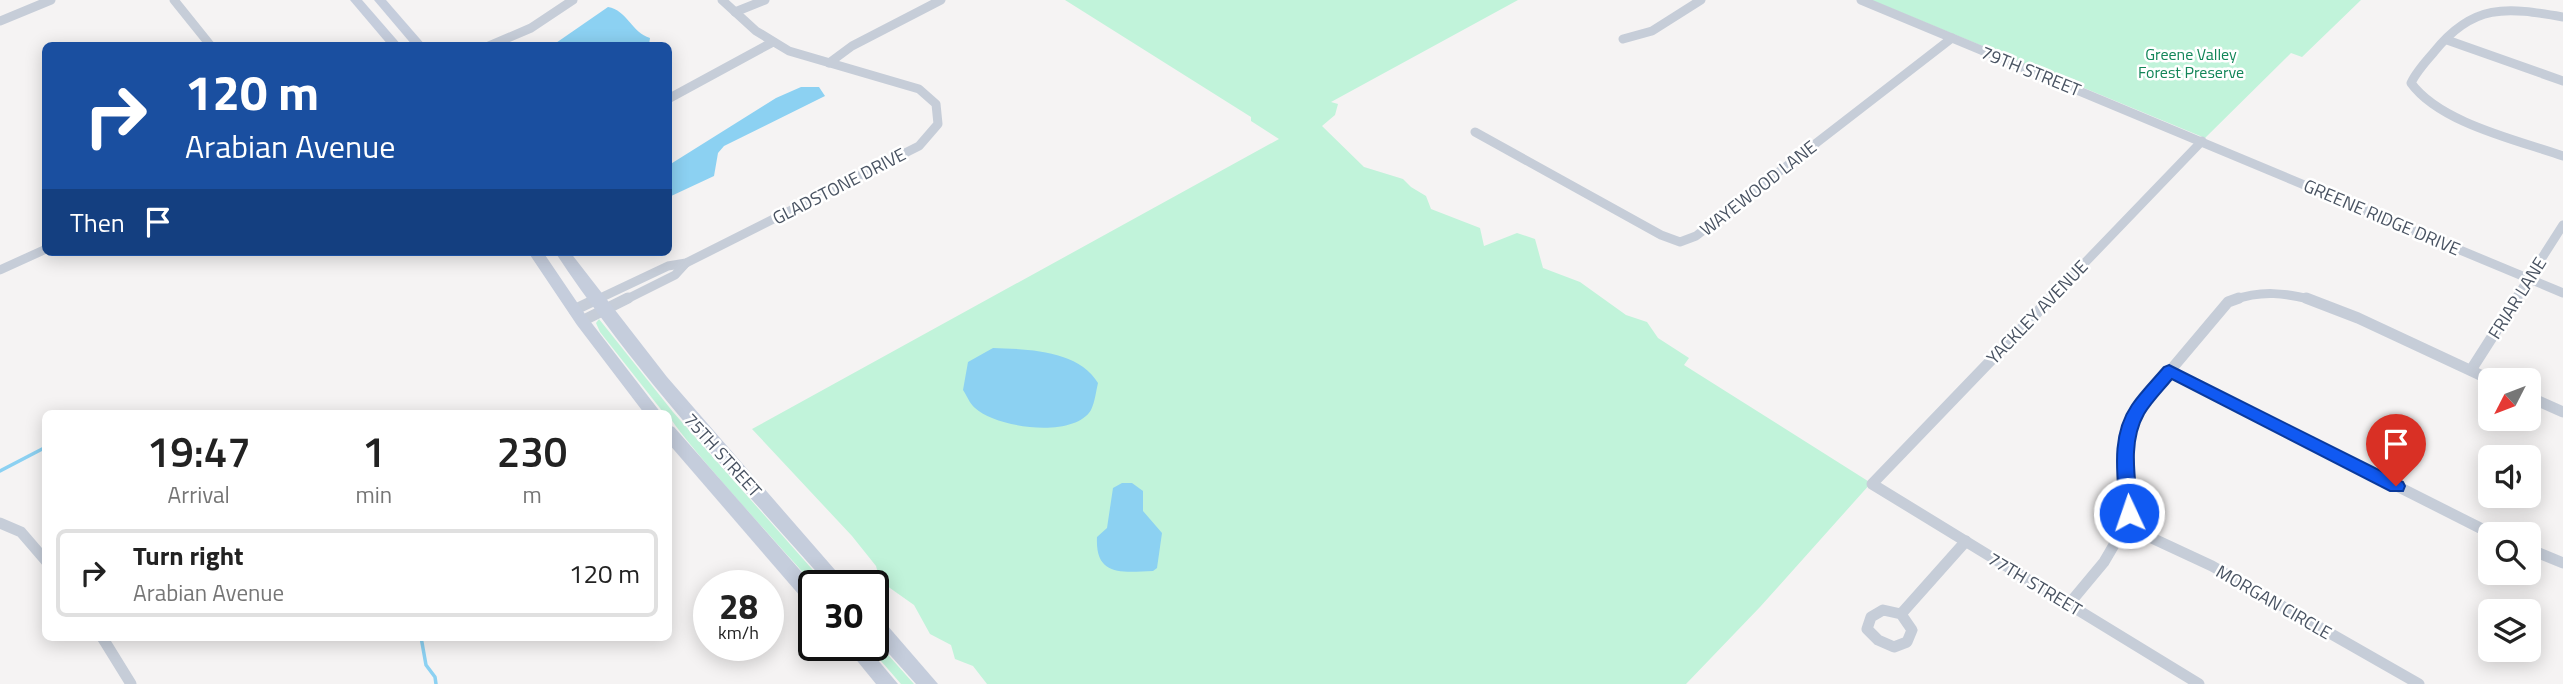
<!DOCTYPE html>
<style>
body{margin:0;font-family:"Titillium Web",sans-serif;background:#f6f6f6;color:#222;height:100vh;display:flex;flex-direction:column;font-size:26px;white-space:nowrap}
*{box-sizing:border-box;margin:0}
p{font-size:23px;color:#767676}
.icon{flex:none;width:38px;height:38px;fill:none;stroke:currentColor;stroke-width:2;stroke-linecap:round;stroke-linejoin:round}
.map{position:relative;flex:1;overflow:hidden}
.details{position:absolute;left:42px;top:410px;width:630px;height:231px;display:flex;flex-direction:column;background:#fff;border-radius:10px;box-shadow:0 4px 18px #0003}
.details>*{flex:none}
.guide{position:absolute;left:42px;top:42px;width:630px;height:214px;border-radius:10px;box-shadow:0 4px 18px #0003;background:#1a4fa0;color:#fff;overflow:hidden}
.needle{width:46px;rotate:228deg}
.controls{position:absolute;left:2478px;top:368px;display:grid;gap:14px}
.controls a{display:grid;place-items:center;width:63px;height:63px;border-radius:10px;background:#fff;box-shadow:0 4px 18px #0003;font-size:35px}
.speed{position:absolute;left:693px;top:570px;display:flex;gap:14px;font-size:35px;font-weight:700;text-align:center}
.speed>*{display:grid;place-content:center;width:91px;height:91px;border-radius:50%;background:#fff;box-shadow:0 4px 18px #0003;line-height:1}
.speed small{font-size:18px;font-weight:400}
.speed .limit{border:4px solid #111;border-radius:10px;background:#fff;color:#111}
.pin{position:absolute;display:grid;place-items:center;width:60px;height:60px;color:#fff;margin:-72px -30px;border-radius:50% 50% 50% 0;rotate:-45deg;box-shadow:0 0 7px #0007}
.pin .icon{rotate:45deg}
.me{position:absolute;width:77px;margin:-38px;rotate:357deg;stroke-linejoin:round;filter:drop-shadow(0 0 5px #0008)}
.turn{display:flex;align-items:center;gap:24px;height:147px;padding:0 28px;font-size:32px}
.turn .icon{width:91px;height:91px;stroke-width:2.5}
.turn b{display:block;font-size:49px;line-height:60px}
.then{display:flex;align-items:center;height:66px;padding:0 28px;background:#0003;gap:14px;font-size:26px}
.eta{display:flex;justify-content:space-evenly;align-items:center;height:119px;text-align:center}
.eta b{font-size:42px;font-weight:600;line-height:49px}
ul{padding:0;list-style:none}
li{display:flex;align-items:center;gap:21px;height:88px;margin:0 14px 10px;padding:0 14px;border:4px solid #e0e0e0;border-radius:10px}
li div{flex:1}
li b{display:block;font-size:26px}
li em{font-style:normal}
.map>svg:first-child{display:block}
</style>
<div class="map">
<svg width="2563" height="684" viewBox="0 0 2563 684">
<rect width="100%" height="100%" fill="#f5f3f3"/>
<g fill="#c1f3da">
<path d="M1065 0H1518L1331 102 1338 104 1335 115 1322 126 1364 167 1403 179 1411 187 1426 196 1431 209 1480 228 1484 246 1517 233 1535 239 1543 268 1580 282 1626 315 1647 322 1658 338 1689 358 1684 365 1871 483 1760 607 1686 684H987L973 666 955 659 951 645 930 634 914 605 880 581 876 566 852 536 752 429 1279 139 1251 121V117Z"/>
<path d="M1871 0H2361L2302 57 2291 53 2205 138Z"/>
<path d="M599 319 673 412 827 586H815C796 564 670 427 668 413L663 412 600 332 596 323Z"/>
<path d="M873 638 914 684H901L868 646H873Z"/>
</g>
<g fill="#8cd1f2">
<path d="M608 7C627 10 632 33 650 38L649 45H553Z"/>
<path d="M801 87H819L825 96 724 146 718 153 714 176 669 197V165L776 98Z"/>
<path d="M993 348C1026 349 1079 350 1098 383 1096 391 1095 402 1091 410 1074 439 996 428 975 408 970 404 967 396 963 390L968 362Z"/>
<path d="M1122 483H1132L1143 491V511L1162 533 1157 568 1153 571C1122 572 1095 577 1097 537L1107 528 1113 488Z"/>
</g>
<g fill="none" stroke-linecap="round" stroke-linejoin="round">
<g stroke="#8cd1f2" stroke-width="3.5">
<path d="M0 471 46 447"/>
<path d="M421 637 426 665 435 677 436 684"/>
</g>
<g stroke="#c6cdd8" stroke-width="9">
<path d="M174 0 211 46"/>
<path d="M1861 0 2563 293"/>
<path d="M735 12 765 0"/>
<path d="M2563 17C2506 7 2473 3 2434 52 2426 61 2416 72 2411 83 2440 123 2517 140 2563 156"/>
<path d="M0 21 51 0"/>
<path d="M1623 39 1652 31 1701 0"/>
<path d="M2447 40 2563 81"/>
<path d="M489 46 531 28 573 0"/>
<path d="M829 63 852 46 941 0"/>
<path d="M668 99 773 42"/>
<path d="M1475 132 1661 235 1680 242 1696 236 1952 38"/>
<path d="M0 270 46 249"/>
<path d="M596 300 668 266 686 263 919 146 938 124 936 104 919 89 789 51 756 31 722 0"/>
<path d="M625 300 675 275 686 263"/>
<path d="M2049 300 2202 141"/>
<path d="M2234 300C2261 290 2286 293 2313 300"/>
<path d="M2515 300 2563 225"/>
</g>
<g stroke="#c6cdd8" stroke-width="11">
<path d="M2051 298 1872 484 2199 684"/>
<path d="M2306 298 2358 318 2491 380"/>
<path d="M574 310 599 298"/>
<path d="M582 321 628 298"/>
<path d="M2471 370 2517 298"/>
<path d="M2169 371 2492 534"/>
<path d="M2529 397 2563 412"/>
<path d="M0 523 21 532 46 561"/>
<path d="M2126 526 2212 566 2419 684"/>
<path d="M2529 549 2563 563"/>
<path d="M2069 604 2104 562 2125 526 2130 501 2127 437 2137 410 2228 302 2239 298"/>
<path d="M1883 610 1901 614 1912 630 1907 642 1894 647 1878 640 1867 629 1871 617Z"/>
<path d="M1901 614 1966 541"/>
<path d="M102 637 131 684"/>
</g>
<g fill="#c5cddc" fill-rule="evenodd">
<path d="M350 0H362L402 46H389Z"/>
<path d="M374 0H386L426 46H413Z"/>
<path d="M528 252H543L587 317 661 413H644L577 325Z"/>
<path d="M555 252H570L667 377 849 586H829C734 479 634 372 555 252Z"/>
<path d="M668 425 674 427 814 586V607L807 604 668 443Z"/>
<path d="M873 615 880 617 938 684H916L873 636Z"/>
<path d="M845 646H866L898 684H876Z"/>
</g>
</g>
<path fill="#1059f2" stroke="#0a3a9d" stroke-width="2" d="M2169 365 2403 482 2405 486 2403 491H2390L2172 379C2163 390 2151 402 2144 414 2127 444 2136 481 2138 513L2136 518H2123L2120 513C2118 477 2110 437 2132 405 2141 392 2153 380 2164 367Z"/>
<g text-anchor="middle" dominant-baseline="central" stroke-width="5" stroke-linejoin="round" paint-order="stroke">
<g font-size="16" fill="#128558" stroke="#fff">
<text x="2191" y="54">Greene Valley<tspan x="2191" dy="18">Forest Preserve</tspan></text>
</g>
<g font-size="18" fill="#495362" stroke="#fff">
<text transform="translate(2031 71) rotate(22)">79TH STREET</text>
<text transform="translate(839 186) rotate(-27)">GLADSTONE DRIVE</text>
<text transform="translate(1758 188) rotate(-38)">WAYEWOOD LANE</text>
<text transform="translate(2382 217) rotate(23)">GREENE RIDGE DRIVE</text>
<text transform="translate(2517 298) rotate(-58)">FRIAR LANE</text>
<text transform="translate(2037 312) rotate(-46)">YACKLEY AVENUE</text>
<text transform="translate(723 455) rotate(48)">75TH STREET</text>
<text transform="translate(2035 584) rotate(31)">77TH STREET</text>
<text transform="translate(2274 602) rotate(30)">MORGAN CIRCLE</text>
</g>
</g>
</svg>
<div class="controls">
<a><svg class="needle" viewBox="-14 -14 28 28"><path d="M0-13l5 13h-10z" fill="#e53935"/><path d="M0 13l5-13h-10z" fill="#767676"/></svg></a>
<a><svg class="icon" aria-label="sound" viewBox="0 0 24 24"><path d="M4 9h4l5-4v14l-5-4H4zM17 9q2 3 0 6"/></svg></a>
<a><svg class="icon" aria-label="search" viewBox="0 0 24 24"><circle cx="10" cy="10" r="6"/><path d="M15 15l6 6"/></svg></a>
<a><svg class="icon" aria-label="layers" viewBox="0 0 24 24"><path d="M12 4l9 5-9 5-9-5zM3 14l9 5 9-5"/></svg></a>
</div>
<div class="speed"><div>28<small>km/h</small></div><div class="limit">30</div></div>
<div class="pin" style="left:2396px;top:486px;background:#d93025"><svg class="icon" aria-label="arrive" viewBox="0 0 24 24"><path d="M6 21V4h12l-3 4 3 4H6"/></svg></div>
<svg class="me" style="left:2129px;top:513px" viewBox="-20 -20 40 40"><circle r="17" fill="#1059f2" stroke="#fff" stroke-width="3"/><path d="M0-11L8 9 0 5-8 9z" fill="#fff"/></svg>
<div class="guide">
<div class="turn"><svg class="icon" aria-label="right" viewBox="0 0 24 24"><path d="M7 20v-9h11M14 6l5 5-5 5"/></svg><div><b>120 m</b>Arabian Avenue</div></div>
<div class="then">Then<svg class="icon" aria-label="arrive" viewBox="0 0 24 24"><path d="M6 21V4h12l-3 4 3 4H6"/></svg></div>
</div>
<section class="details">
<div class="eta">
<div><b>19:47</b><p>Arrival</p></div>
<div><b>1</b><p>min</p></div>
<div><b>230</b><p>m</p></div>
</div>
<ul>
<li><svg class="icon" aria-label="right" viewBox="0 0 24 24"><path d="M7 20v-9h11M14 6l5 5-5 5"/></svg><div><b>Turn right</b><p>Arabian Avenue</p></div><em>120 m</em></li>
</ul>
</section>
</div>
